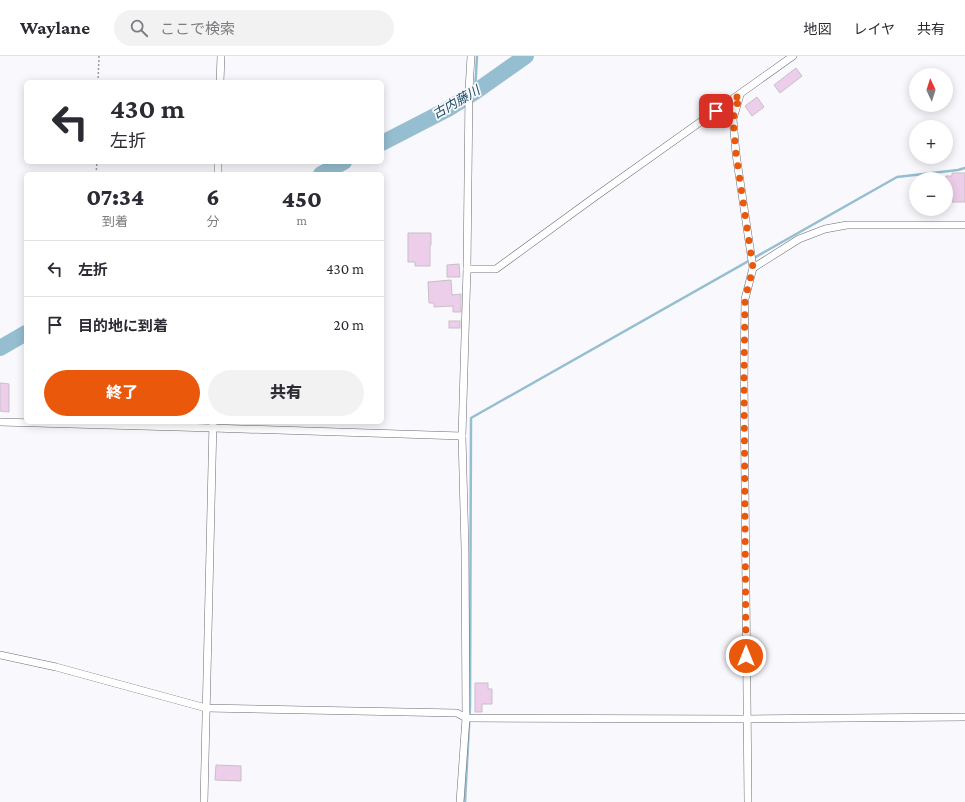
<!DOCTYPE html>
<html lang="ja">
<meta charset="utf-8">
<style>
body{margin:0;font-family:"Crimson Pro","Noto Sans JP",serif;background:#f2f2f3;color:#2b2b33;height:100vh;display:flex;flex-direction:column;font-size:15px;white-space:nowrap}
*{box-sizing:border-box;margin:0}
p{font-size:13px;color:#7c7c81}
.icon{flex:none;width:22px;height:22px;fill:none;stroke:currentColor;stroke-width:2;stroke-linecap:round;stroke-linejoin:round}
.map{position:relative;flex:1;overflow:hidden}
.details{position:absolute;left:24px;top:116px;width:360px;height:252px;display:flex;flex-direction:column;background:#fff;border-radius:6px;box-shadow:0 2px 10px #0003}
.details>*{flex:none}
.banner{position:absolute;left:24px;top:24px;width:360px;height:84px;border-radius:6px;box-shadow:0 2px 10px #0003;background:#fff;color:#2b2b33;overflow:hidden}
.needle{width:26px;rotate:356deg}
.tools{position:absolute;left:909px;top:12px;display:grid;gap:8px}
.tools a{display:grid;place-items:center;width:44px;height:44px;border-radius:50%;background:#fff;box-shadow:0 2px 10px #0003;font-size:20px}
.pin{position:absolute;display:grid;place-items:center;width:34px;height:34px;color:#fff;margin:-17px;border-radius:8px;box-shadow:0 2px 6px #0006}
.me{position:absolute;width:44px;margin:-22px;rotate:0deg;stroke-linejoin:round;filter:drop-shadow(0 0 3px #0008)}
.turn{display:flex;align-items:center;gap:14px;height:84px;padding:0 20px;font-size:18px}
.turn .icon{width:52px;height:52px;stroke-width:2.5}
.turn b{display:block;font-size:28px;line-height:34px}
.eta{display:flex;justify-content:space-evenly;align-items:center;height:68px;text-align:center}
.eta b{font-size:24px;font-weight:800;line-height:28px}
.cta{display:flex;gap:8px;margin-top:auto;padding:8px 20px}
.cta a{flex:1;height:46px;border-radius:24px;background:#ea580c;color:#fff;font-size:16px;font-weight:800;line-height:46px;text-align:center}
.cta a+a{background:#f2f2f3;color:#2b2b33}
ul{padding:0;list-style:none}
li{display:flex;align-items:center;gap:12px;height:56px;padding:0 20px;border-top:1px solid #e1e1e2}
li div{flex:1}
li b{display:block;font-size:15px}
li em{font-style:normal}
header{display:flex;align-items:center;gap:24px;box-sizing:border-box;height:56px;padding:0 20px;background:#fff;border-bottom:1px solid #e1e1e2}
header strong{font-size:19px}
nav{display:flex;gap:22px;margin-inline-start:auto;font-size:14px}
.search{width:280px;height:36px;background:#f2f2f3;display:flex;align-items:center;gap:10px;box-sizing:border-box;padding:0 14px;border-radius:22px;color:#7c7c81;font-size:15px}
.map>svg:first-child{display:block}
</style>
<header>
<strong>Waylane</strong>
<div class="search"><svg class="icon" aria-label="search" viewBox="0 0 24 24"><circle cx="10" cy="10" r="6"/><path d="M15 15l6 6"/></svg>ここで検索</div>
<nav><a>地図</a><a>レイヤ</a><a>共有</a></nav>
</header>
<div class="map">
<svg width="965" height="746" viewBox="0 0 965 746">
<rect width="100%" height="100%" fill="#f8f8fd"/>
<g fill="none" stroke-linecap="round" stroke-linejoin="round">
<g stroke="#96bed1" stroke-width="2.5">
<path d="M475 36 477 0"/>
<path d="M465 746 470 651 471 362 897 121 958 114 965 112"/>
</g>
<g stroke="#96bed1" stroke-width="16">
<path d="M382 87 448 53 475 36 526 0"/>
<path d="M321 118 344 106"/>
<path d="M0 292 26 277"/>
</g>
</g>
<g fill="#edceea" stroke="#c8bfc7">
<path d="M796 12 802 20 780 37 774 29Z"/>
<path d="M757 41 764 51 752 60 745 50Z"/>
<path d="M952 117H965V146H952V141L946 140V120H952Z"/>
<path d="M408 177H431V189H430V210H415V206H408Z"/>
<path d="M459 208 460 221H447V209Z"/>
<path d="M451 224 452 239 461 238V256H453V250L434 251V247H429L428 226Z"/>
<rect x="449" y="265" width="11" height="7"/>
<path d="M0 327 9 328V356L0 355Z"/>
<path d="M475 627H488V633H492V648H482V656H475Z"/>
<path d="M216 709 241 710V725L215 724Z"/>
</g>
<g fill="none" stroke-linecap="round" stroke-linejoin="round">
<defs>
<g id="minor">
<path d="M220 26 221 0"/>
<path d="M740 39 733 63 736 98 753 212 745 243 744 323 748 746"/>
<path d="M218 118V106"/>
<path d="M753 212 799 183 825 173 847 169H965"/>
<path d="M467 213H496L592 143 793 0"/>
<path d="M0 366 213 372 462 380"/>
<path d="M0 599 56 611 206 652 457 657 466 662 746 663 965 661"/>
<path d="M204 746 213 366"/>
<path d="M460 746 466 662 465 493 462 380 467 213 469 34 471 0"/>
</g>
</defs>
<use href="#minor" stroke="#6b6b76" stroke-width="8"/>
<g stroke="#9b9ba0" stroke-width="1.5" stroke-dasharray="2 2" stroke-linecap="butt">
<path d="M98 26 99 0"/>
<path d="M96 118 97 106"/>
</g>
<use href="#minor" stroke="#fff" stroke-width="7"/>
</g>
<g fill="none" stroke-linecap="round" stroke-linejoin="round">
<path stroke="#ea580c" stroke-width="7" stroke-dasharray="0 12.6" d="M716 55 740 39 733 63 736 98 753 212 745 243 744 323 746 600"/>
</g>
<g text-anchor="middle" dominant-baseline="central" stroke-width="3.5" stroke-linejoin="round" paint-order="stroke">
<g font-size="13" font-style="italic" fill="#154a5f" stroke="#f8f8fd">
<text transform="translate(456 46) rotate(-30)">古内藤川</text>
</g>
</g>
</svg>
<div class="tools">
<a><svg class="needle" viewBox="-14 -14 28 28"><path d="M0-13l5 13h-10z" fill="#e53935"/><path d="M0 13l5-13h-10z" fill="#7c7c81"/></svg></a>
<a>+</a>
<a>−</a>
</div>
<div class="pin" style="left:716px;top:55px;background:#d93025"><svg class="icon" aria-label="arrive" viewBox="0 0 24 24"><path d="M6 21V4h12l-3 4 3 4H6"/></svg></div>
<svg class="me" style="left:746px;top:600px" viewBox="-20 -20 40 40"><circle r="17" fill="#ea580c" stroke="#fff" stroke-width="3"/><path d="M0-11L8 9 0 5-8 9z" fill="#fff"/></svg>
<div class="banner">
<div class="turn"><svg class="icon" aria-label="left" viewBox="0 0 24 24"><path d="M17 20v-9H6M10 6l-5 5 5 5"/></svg><div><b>430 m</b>左折</div></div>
</div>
<section class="details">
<div class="eta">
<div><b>07:34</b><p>到着</p></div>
<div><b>6</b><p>分</p></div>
<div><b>450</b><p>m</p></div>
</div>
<ul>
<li><svg class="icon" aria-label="left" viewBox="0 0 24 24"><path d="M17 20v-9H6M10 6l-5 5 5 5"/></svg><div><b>左折</b></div><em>430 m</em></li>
<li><svg class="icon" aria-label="arrive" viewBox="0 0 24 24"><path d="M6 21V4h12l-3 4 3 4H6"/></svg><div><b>目的地に到着</b></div><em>20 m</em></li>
</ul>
<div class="cta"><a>終了</a><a>共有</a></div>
</section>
</div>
